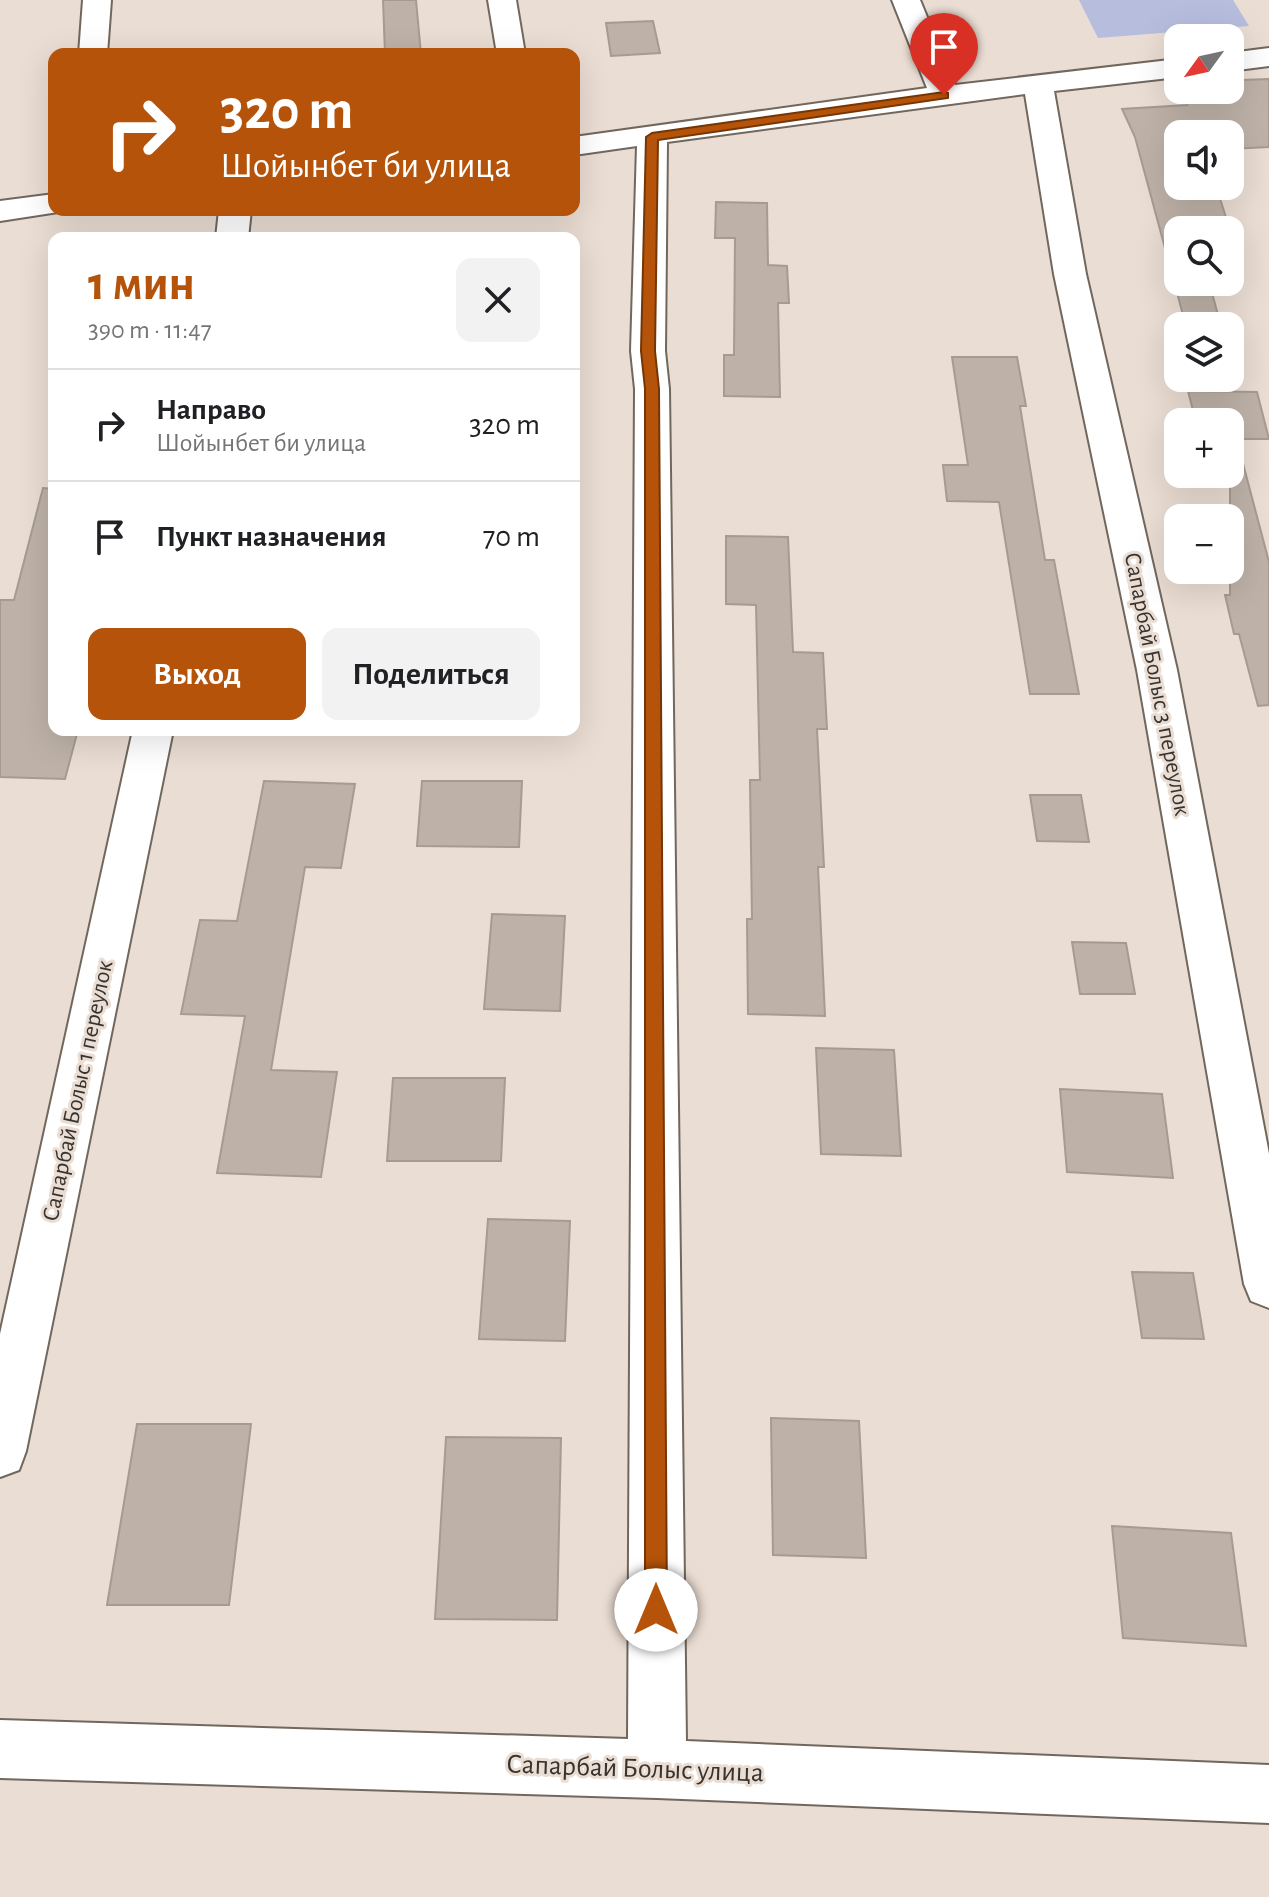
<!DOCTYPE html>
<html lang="ru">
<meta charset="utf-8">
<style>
body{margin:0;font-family:"Alegreya Sans",sans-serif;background:#f2f2f2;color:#202124;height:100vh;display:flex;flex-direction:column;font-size:30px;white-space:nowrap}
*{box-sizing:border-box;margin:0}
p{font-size:26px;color:#757577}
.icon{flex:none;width:44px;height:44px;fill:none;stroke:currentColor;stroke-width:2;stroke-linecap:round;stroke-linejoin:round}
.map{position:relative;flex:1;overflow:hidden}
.side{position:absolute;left:48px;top:232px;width:532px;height:504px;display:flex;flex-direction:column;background:#fff;border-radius:16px;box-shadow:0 8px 32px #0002}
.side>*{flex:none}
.top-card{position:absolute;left:48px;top:48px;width:532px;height:168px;border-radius:16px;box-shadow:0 8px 32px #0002;background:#b45309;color:#fff;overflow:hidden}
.needle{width:52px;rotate:237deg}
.buttons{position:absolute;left:1164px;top:24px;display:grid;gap:16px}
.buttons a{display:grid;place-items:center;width:80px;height:80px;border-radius:16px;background:#fff;box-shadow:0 8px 32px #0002;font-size:40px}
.pin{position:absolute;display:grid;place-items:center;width:68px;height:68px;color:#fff;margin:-82px -34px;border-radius:50% 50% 50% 0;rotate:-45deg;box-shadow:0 0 8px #0007}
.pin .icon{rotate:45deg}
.me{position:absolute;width:88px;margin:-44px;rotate:0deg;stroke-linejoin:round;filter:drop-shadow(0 0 6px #0008)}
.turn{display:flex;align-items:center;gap:28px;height:168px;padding:0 40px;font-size:36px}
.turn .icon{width:104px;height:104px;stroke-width:2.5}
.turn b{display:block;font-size:56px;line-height:68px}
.round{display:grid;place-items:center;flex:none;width:84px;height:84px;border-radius:16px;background:#f2f2f2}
.head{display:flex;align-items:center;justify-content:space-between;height:136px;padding:0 40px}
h1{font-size:48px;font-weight:700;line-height:60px;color:#b45309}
.action{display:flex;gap:16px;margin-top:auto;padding:16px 40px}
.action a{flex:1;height:92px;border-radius:16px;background:#b45309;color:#fff;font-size:32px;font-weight:700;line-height:92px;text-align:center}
.action a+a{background:#f2f2f2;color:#202124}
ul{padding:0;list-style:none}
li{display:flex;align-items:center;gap:24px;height:112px;padding:0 40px;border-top:2px solid #e0e0e0}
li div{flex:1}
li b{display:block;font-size:30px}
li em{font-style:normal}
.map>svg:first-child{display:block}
</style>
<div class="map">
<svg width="1269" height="1897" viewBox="0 0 1269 1897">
<rect width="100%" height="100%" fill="#eaddd3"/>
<path fill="#b7bddd" d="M1079 0H1233L1249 26 1098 38Z"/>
<g fill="#beb2a8" stroke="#a79b91" stroke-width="2">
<path d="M383 0H416L421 54H385Z"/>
<path d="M653 21 660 53 611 56 606 23Z"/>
<path d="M1230 76H1239L1241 80 1269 79V147L1230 149V134H1178V186H1216L1230 230H1178V282H1209L1221 326H1186L1135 137 1122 109 1187 105 1180 90H1230Z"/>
<path d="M716 202 767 203 768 265 787 266 789 303H778L780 397 724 396V355H734L735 238H715Z"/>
<path d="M952 357H1017L1026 406H1020L1045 560H1054L1079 694H1030L999 502 947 501 943 465H968Z"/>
<path d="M1188 391 1257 392 1269 439H1230V422H1196Z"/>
<path d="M1241 456 1269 562V705L1258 706 1239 634H1234L1225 595H1230V457Z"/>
<path d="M43 488 54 489V730H78L65 779 0 777V600H14Z"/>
<path d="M726 536 788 537 793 652 823 653 827 729H817L824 867H818L825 1016 748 1014 747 919H752L750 780H760L756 605 726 604Z"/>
<path d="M264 781 355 784 341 868 305 867 271 1070 337 1072 321 1177 217 1173 245 1016 181 1014 200 920 237 921Z"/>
<path d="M422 781H522L519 847 417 846Z"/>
<path d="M1030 795H1081L1089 842 1037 841Z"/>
<path d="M492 914 565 916 560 1011 484 1009Z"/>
<path d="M1072 942 1126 943 1135 994H1080Z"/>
<path d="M816 1048 894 1050 901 1156 821 1154Z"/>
<path d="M393 1078H505L501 1161H387Z"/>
<path d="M1060 1089 1162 1094 1173 1178 1067 1172Z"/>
<path d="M488 1219 570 1221 565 1341 479 1339Z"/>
<path d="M1132 1272 1193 1273 1204 1339 1142 1338Z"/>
<path d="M771 1418 859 1421 866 1558 773 1555Z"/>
<path d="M137 1424H251L229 1605H107Z"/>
<path d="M446 1437 561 1438 557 1620 435 1619Z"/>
<path d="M1112 1526 1231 1533 1246 1646 1123 1638Z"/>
</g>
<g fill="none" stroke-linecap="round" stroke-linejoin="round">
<defs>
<g id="minor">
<path d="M83 0H111L107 54H79Z"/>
<path d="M488 0H516L525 54H497Z"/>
<path d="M892 0H920L955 85 1178 59V77L1054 91 1086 274 1177 670 1269 1154V1308L1251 1301 1244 1284 1137 670 1054 274 1025 94 667 142 665 351 669 389 686 1741 1269 1765V1823L657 1798 0 1778V1720L628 1739 635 389 631 351 637 146 574 155V137L927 88Z"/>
<path d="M1269 48V66L1230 71V53Z"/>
<path d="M54 194V210L65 211 0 221V201Z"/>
<path d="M219 210H251L248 238H216Z"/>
<path d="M133 730H173L26 1451 19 1470 0 1477V1334Z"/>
</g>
</defs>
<use href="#minor" stroke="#71675d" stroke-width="4"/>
<use href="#minor" fill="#fff" fill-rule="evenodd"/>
</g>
<path fill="#b45309" stroke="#753606" stroke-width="2" d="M944 92 948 93V98L658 140 655 351 659 389 667 1610 664 1618 656 1621 648 1618 645 1610V389L641 351 646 137 652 133Z"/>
<g text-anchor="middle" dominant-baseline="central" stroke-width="6" stroke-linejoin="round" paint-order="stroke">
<g font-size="24" fill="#38332f" stroke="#eaddd3">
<text transform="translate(1157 684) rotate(79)">Сапарбай Болыс 3 переулок</text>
<text transform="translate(78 1091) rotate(-78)">Сапарбай Болыс 1 переулок</text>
</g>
<g font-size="28" fill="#38332f" stroke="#eaddd3">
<text transform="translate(635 1769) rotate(2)">Сапарбай Болыс улица</text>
</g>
</g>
</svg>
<div class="buttons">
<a><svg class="needle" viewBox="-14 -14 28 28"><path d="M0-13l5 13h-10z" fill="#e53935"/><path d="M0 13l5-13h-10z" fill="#757577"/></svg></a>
<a><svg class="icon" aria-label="sound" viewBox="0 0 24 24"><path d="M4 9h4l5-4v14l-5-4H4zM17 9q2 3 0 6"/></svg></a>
<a><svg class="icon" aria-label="search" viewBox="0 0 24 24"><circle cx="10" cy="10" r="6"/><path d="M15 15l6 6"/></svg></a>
<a><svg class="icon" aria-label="layers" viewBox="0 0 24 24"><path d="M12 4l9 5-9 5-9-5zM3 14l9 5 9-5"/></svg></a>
<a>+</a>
<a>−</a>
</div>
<div class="pin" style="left:944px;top:95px;background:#d93025"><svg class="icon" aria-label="arrive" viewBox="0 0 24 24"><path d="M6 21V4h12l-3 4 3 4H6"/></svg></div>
<svg class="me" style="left:656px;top:1610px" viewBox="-20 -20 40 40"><circle r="19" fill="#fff"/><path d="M0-13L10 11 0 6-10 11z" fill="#b45309"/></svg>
<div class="top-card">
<div class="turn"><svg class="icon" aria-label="right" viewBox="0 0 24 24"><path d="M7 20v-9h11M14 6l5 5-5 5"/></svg><div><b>320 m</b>Шойынбет би улица</div></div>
</div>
<section class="side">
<div class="head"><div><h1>1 мин</h1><p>390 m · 11:47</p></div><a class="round"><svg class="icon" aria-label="close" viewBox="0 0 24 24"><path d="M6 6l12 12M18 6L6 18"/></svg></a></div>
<ul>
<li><svg class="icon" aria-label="right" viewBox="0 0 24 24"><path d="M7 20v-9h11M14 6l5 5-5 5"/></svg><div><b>Направо</b><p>Шойынбет би улица</p></div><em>320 m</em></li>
<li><svg class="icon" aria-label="arrive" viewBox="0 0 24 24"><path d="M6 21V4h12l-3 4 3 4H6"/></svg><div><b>Пункт назначения</b></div><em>70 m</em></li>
</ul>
<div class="action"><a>Выход</a><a>Поделиться</a></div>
</section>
</div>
